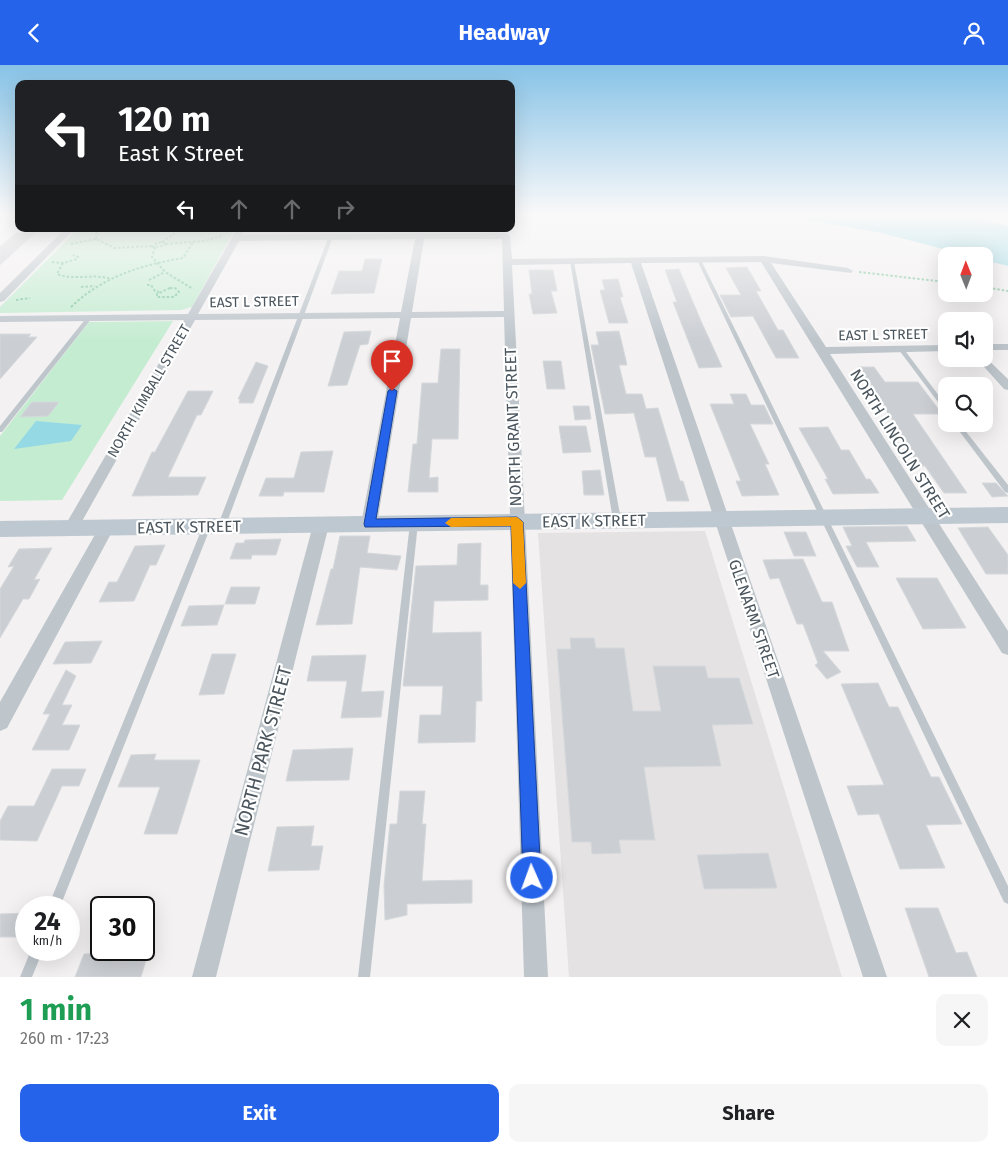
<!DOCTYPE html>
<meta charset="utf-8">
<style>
body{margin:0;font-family:"Fira Sans",sans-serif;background:#f6f6f6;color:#202124;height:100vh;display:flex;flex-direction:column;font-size:19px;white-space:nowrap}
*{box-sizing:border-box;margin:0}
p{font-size:16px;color:#757577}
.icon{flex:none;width:28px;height:28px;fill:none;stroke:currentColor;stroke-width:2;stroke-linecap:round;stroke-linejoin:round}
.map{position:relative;height:912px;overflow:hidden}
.sheet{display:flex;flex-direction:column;background:#fff;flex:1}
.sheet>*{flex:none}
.guide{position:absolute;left:15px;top:15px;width:500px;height:152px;border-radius:10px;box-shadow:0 5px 20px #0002;background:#202124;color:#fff;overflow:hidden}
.needle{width:32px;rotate:359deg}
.tools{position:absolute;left:938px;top:182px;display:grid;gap:10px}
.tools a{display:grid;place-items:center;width:55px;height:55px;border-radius:10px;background:#fff;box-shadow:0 5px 20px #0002;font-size:25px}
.speed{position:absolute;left:15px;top:831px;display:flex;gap:10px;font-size:25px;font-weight:700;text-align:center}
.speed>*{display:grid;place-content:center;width:65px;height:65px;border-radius:50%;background:#fff;box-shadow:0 5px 20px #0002;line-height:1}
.speed small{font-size:12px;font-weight:400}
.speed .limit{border:2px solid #111;border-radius:8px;background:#fff;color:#111}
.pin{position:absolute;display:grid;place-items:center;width:42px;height:42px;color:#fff;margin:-51px -21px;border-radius:50% 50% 50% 0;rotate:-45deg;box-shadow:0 0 5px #0007}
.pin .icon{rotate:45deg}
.me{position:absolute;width:55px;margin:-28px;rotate:358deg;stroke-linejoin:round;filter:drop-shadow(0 0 4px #0008)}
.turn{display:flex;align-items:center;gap:18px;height:105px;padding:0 20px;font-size:22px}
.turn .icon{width:65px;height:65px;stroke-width:2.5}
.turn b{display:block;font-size:35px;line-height:42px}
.lanes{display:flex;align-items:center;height:48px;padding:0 20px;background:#0003;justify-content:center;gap:25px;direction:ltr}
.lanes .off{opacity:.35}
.round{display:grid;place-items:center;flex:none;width:52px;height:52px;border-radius:10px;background:#f6f6f6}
.overview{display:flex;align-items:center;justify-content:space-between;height:85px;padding:0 20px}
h1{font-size:30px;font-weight:700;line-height:38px;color:#1e9e55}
.primary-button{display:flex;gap:10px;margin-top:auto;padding:10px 20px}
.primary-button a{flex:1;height:58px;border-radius:10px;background:#2563eb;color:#fff;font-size:20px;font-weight:700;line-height:58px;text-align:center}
.primary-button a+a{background:#f6f6f6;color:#202124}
header{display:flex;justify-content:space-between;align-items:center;height:65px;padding:0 20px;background:#2563eb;color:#fff;font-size:22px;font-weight:700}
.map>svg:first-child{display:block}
</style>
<header><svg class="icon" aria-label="back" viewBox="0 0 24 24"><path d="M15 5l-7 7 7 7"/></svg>Headway<svg class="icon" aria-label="person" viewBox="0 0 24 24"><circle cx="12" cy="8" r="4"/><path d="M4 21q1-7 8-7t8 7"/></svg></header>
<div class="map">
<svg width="1008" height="912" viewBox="0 0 1008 912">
<rect width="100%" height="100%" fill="#f3f1f1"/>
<path fill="#e4e2e2" d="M705 466 842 912H569L538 468Z"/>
<g fill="#c4ecd1">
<path d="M78 164H235L192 242 181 245 0 248V242Z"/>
<path d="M173 256 62 435 0 436V371L89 257Z"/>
</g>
<g fill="#95d9e5">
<path d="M779 150H961L1008 161V201L984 195V191H970L882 168Z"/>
<path d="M36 356 82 360 71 376 14 384Z"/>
</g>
<g fill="#cbced3" stroke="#d5d8db">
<path d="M16 168H35L0 200V182Z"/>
<path d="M365 194H382L374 228 331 229 339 206H362Z"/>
<path d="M747 202 761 226H756L778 265H783L799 293H776L753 251 731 252 720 230H741L726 203Z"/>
<path d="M679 204 701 256 722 302 699 303 673 237H677L665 205Z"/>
<path d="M529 205H553L557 226H551L557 248 533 249 529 229H532Z"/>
<path d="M618 214 623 232H620L628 258H609L600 225H605L602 215Z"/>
<path d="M371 266 368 279 360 280 347 320 328 321 344 267Z"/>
<path d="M619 266 627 300H619L626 329H642L646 344 658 343 680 416H683L689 436H667L656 392H645L634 348 605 349 591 280H599L596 267Z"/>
<path d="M0 269H31L28 272H37L0 314Z"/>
<path d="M441 284H460L458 374H432L429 413 438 412V427H408L413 379H417L422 318H438Z"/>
<path d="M543 296H561L565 324H547Z"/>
<path d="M256 297 268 301 253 338H239L240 334H238Z"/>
<path d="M858 302H874L885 317H918L942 349H913L967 428H944L925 401H920L911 388H914Z"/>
<path d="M188 326H213L201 350H197L168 412H206L198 430 132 431 152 387H155Z"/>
<path d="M730 329H746L751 340H764L773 359H750L769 399H765L779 430 742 431 736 416H741L710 339H734Z"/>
<path d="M32 337H59L48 351 20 352Z"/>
<path d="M573 341H589L591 354 575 355Z"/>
<path d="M559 361H586L591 387 563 388Z"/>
<path d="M828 362 841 385H849L866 414H870L879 428 833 429 825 414H828L799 363Z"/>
<path d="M333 386 324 427H284L283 431H259L266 413H294L301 387Z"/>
<path d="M600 405 604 430H584L582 406Z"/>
<path d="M982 418H996L1008 431 992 432Z"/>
<path d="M907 461 916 476 866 477 879 502H857L846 481H852L843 462Z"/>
<path d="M988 462 1008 490V509H986L958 463Z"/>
<path d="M784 467H806L816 491H794Z"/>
<path d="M340 471H370L367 488 401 491 397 505 360 502 352 559 316 560 331 504H333Z"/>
<path d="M281 474 276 490H252L251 494H230L236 478H244L245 475Z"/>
<path d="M481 478 480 520H488V535L434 536 432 568 481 567 482 636H476L475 677 418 678 420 650H441L443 621H403L416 501 457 500 458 479Z"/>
<path d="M165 480 156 500H150L134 536 99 537 109 517H117L135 481Z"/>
<path d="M52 483 34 515 40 514 29 534H23L0 573V524L14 501 8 502 19 484Z"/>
<path d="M803 494 822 537H832L849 586H823L841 607 827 614 815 600 818 598 803 559H797L779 513 770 514 763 495Z"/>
<path d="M896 513H937L966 563 923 564Z"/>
<path d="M231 522H260L255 539H225Z"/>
<path d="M224 540 217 560 181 561 189 541Z"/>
<path d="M570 573H594L596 583H624L633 646H661L653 601H705L708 613H739L753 659 712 660 721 701 644 702 655 775H619L621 788 592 789 591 777H572L557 584H571Z"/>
<path d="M102 576 91 598 53 599 65 577Z"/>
<path d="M212 589H236L224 629 199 630Z"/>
<path d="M366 590 361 627 384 626 381 652 341 653 347 616H307L312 591Z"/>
<path d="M66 605 76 611 62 640H72L62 660H80L69 685H32L50 649H43Z"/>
<path d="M878 618 889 642H898L931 712H939L962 759 926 760 945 803 900 804 879 749 858 750 847 721 884 720 841 619Z"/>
<path d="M353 683 349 715 286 716 293 685Z"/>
<path d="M156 689 154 695H200L177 769H144L160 722H118L131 690Z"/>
<path d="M52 704H86L79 721H62L37 776 0 775V756L8 741H34Z"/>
<path d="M400 726H425L422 759H426L422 816 472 815V838L407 839V850L385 855 384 820 390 759H397Z"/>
<path d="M314 761 311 781H323L319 805 268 806 277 762Z"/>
<path d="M768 788 777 823 704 824 697 790Z"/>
<path d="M905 843H938L956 888 967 887 977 912H929Z"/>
<path d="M26 848V872H0V849Z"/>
<path d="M107 885H149L141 912H75L84 889 105 888Z"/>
</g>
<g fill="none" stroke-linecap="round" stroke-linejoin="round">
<g stroke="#7fc79f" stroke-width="2" stroke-dasharray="2.5 2" stroke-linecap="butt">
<path d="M96 174 97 164"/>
<path d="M162 177 166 178 164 181 153 182 154 179Z"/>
<path d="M162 177 175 168"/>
<path d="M71 179 96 174 115 183 152 181"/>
<path d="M166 179 205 176 224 170"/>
<path d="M155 182 152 192 165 207 193 224"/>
<path d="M52 197 63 198 77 194 78 192 73 190"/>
<path d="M63 198 57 209C75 216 93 208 111 214"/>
<path d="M859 207 946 217"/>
<path d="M149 215 163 208"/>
<path d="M147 220H151L155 226 159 227"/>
<path d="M81 222 95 221"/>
<path d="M984 222 1008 226"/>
<path d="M170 223H175L179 227 174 232H157V229Z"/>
<path d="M16 235 30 233"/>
<path d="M71 242C102 212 141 200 183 193L193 177"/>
</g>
<g fill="#bec6cc" fill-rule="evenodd">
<path d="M2 150H6L0 154V151Z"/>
<path d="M329 171 333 172 226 460 225 462H219L218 460Z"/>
<path d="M697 194 701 195 1008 821V839L1004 837 697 195Z"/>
<path d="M570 196 574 197 621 455 620 457H614L613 455Z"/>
<path d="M87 252 92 253 2 367H0V361Z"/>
<path d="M901 282 903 283 946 340V346L944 345 899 285 898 284Z"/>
<path d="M954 359H960L1008 420V428L1005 427Z"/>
<path d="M414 455 417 456 418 458 370 912H358L410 458 411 456Z"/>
<path d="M207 458 210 459 211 461 60 842H48L203 461 204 459Z"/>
<path d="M31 885H43L32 912H20Z"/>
</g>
<g fill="#bec6cc" fill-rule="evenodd">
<path d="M65 164H74L4 236 0 237V228Z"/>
<path d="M237 164H245L242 170 506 168 510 171 512 194 764 191 848 203 853 206 851 208 771 198 826 282 946 280V286L830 289 1008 566V590L1002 588 761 197 641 198 887 912H863L631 198 512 200 548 912H524L504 252 411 253 377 459 374 463H364L361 459 400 253 195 255 76 467 71 469 66 467 63 463 66 459 184 255 0 257V251L188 249ZM415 174 401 247 198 249 239 176ZM424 174H502L504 246 412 247Z"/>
<rect x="984" y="279" width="24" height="6"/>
<path d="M984 291 1008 314V325L1004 324 977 294H984Z"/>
<path d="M321 454 326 456 329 460 216 912H192L313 460 316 456Z"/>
<path d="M106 457 111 459 114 463 7 663 0 666V637L101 459Z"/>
</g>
<path fill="#bec8d0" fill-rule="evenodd" d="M1008 442V458L0 472V456Z"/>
</g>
<linearGradient id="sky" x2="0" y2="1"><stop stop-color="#87c3e7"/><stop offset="0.54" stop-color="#faf9f9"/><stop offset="1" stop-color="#faf9f9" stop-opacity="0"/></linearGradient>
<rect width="1008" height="277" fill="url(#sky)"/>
<path fill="#2563eb" stroke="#184099" d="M392 323 397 326 376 454 517 452 523 457 541 813 538 819 532 822 526 819 523 813 511 461 365 462 364 459 388 326Z"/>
<path fill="#f59e0b" d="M517 452 523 457 526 518 520 524 513 518 511 461 451 462 445 458 451 453Z"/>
<g text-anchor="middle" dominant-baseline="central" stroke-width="4.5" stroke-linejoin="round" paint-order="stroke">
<g font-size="14" fill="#4a555d" stroke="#fff">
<text transform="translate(254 237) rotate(-1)">EAST L STREET</text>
<text transform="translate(883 270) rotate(-1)">EAST L STREET</text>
<text transform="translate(149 326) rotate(-60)">NORTH KIMBALL STREET</text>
</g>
<g font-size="16" fill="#4a555d" stroke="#fff">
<text transform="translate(513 362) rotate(-92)">NORTH GRANT STREET</text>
<text transform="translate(900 379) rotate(58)">NORTH LINCOLN STREET</text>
<text transform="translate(594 456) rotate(-1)">EAST K STREET</text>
<text transform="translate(189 462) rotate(-1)">EAST K STREET</text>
<text transform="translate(754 554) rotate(71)">GLENARM STREET</text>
</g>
<g font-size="19" fill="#4a555d" stroke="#fff">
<text transform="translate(263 686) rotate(-75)">NORTH PARK STREET</text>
</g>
</g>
</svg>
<div class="tools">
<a><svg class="needle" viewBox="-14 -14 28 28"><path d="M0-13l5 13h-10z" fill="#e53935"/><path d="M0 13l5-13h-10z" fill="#757577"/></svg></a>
<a><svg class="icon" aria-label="sound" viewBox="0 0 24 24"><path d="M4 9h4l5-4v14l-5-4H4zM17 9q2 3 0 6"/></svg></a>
<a><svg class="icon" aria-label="search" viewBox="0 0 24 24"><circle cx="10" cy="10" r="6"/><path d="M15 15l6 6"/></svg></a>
</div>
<div class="speed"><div>24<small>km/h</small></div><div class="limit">30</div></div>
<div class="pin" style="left:392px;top:326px;background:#d93025"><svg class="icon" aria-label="arrive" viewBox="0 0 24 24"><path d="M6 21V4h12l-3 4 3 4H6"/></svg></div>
<svg class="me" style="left:532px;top:813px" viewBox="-20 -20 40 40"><circle r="17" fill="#2563eb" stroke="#fff" stroke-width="3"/><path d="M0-11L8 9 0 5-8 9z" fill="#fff"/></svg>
<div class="guide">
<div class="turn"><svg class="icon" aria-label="left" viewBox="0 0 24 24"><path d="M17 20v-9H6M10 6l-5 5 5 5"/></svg><div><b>120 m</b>East K Street</div></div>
<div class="lanes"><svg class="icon" aria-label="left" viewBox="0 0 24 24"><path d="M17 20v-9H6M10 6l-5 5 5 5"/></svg><svg class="icon off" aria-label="ahead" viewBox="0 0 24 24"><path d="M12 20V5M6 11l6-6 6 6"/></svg><svg class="icon off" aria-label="ahead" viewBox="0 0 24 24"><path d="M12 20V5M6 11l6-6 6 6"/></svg><svg class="icon off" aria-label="right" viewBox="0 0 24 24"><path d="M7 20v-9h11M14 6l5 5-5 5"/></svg></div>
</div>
</div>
<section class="sheet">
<div class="overview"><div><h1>1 min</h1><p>260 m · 17:23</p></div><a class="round"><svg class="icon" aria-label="close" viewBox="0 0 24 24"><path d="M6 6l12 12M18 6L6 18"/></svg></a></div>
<div class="primary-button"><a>Exit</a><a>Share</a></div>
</section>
